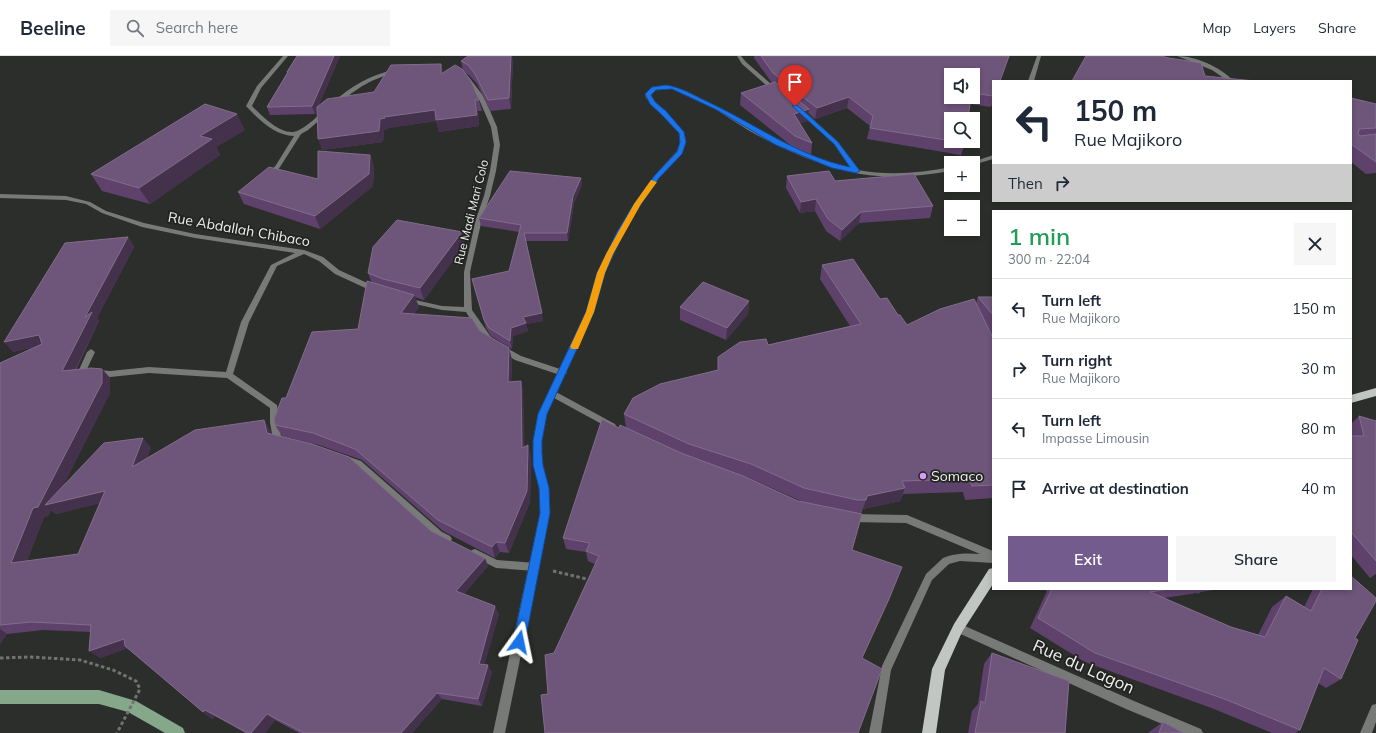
<!DOCTYPE html>
<meta charset="utf-8">
<style>
body{margin:0;font-family:Mulish,sans-serif;background:#f6f6f7;color:#1f2937;height:100vh;display:flex;flex-direction:column;font-size:15px;white-space:nowrap}
*{box-sizing:border-box;margin:0}
p{font-size:13px;color:#747a83}
.icon{flex:none;width:22px;height:22px;fill:none;stroke:currentColor;stroke-width:2;stroke-linecap:round;stroke-linejoin:round}
.map{position:relative;flex:1;overflow:hidden}
.panel{position:absolute;left:992px;top:154px;width:360px;height:380px;display:flex;flex-direction:column;background:#fff;border-radius:0px;box-shadow:0 2px 6px #0003}
.panel>*{flex:none}
.banner{position:absolute;left:992px;top:24px;width:360px;height:122px;border-radius:0px;box-shadow:0 2px 6px #0003;background:#fff;color:#1f2937;overflow:hidden}
.tools{position:absolute;left:944px;top:12px;display:grid;gap:8px}
.tools a{display:grid;place-items:center;width:36px;height:36px;border-radius:0px;background:#fff;box-shadow:0 2px 6px #0003;font-size:20px}
.pin{position:absolute;display:grid;place-items:center;width:34px;height:34px;color:#fff;margin:-41px -17px;border-radius:50% 50% 50% 0;rotate:-45deg;box-shadow:0 0 4px #0007}
.pin .icon{rotate:45deg}
.me{position:absolute;width:44px;margin:-22px;rotate:12deg;stroke-linejoin:round;filter:drop-shadow(0 0 3px #0008)}
.turn{display:flex;align-items:center;gap:14px;height:84px;padding:0 16px;font-size:18px}
.turn .icon{width:52px;height:52px;stroke-width:2.5}
.turn b{display:block;font-size:28px;line-height:34px}
.then{display:flex;align-items:center;height:38px;padding:0 16px;background:#0003;gap:8px;font-size:15px}
.round{display:grid;place-items:center;flex:none;width:42px;height:42px;border-radius:0px;background:#f6f6f7}
.summary{display:flex;align-items:center;justify-content:space-between;height:68px;padding:0 16px}
h1{font-size:24px;font-weight:600;line-height:30px;color:#1e9e55}
.button{display:flex;gap:8px;margin-top:auto;padding:8px 16px}
.button a{flex:1;height:46px;border-radius:0px;background:#735c8d;color:#fff;font-size:16px;font-weight:600;line-height:46px;text-align:center}
.button a+a{background:#f6f6f7;color:#1f2937}
ul{padding:0;list-style:none}
li{display:flex;align-items:center;gap:12px;height:60px;padding:0 16px;border-top:1px solid #e0e1e3}
li div{flex:1}
li b{display:block;font-size:15px}
li em{font-style:normal}
header{display:flex;align-items:center;gap:24px;box-sizing:border-box;height:56px;padding:0 20px;background:#fff;border-bottom:1px solid #e0e1e3}
header strong{font-size:19px}
nav{display:flex;gap:22px;margin-inline-start:auto;font-size:14px}
.search{width:280px;height:36px;background:#f6f6f7;display:flex;align-items:center;gap:10px;box-sizing:border-box;padding:0 14px;border-radius:0px;color:#747a83;font-size:15px}
.map>svg:first-child{display:block}
</style>
<header>
<strong>Beeline</strong>
<div class="search"><svg class="icon" aria-label="search" viewBox="0 0 24 24"><circle cx="10" cy="10" r="6"/><path d="M15 15l6 6"/></svg>Search here</div>
<nav><a>Map</a><a>Layers</a><a>Share</a></nav>
</header>
<div class="map">
<svg width="1376" height="677" viewBox="0 0 1376 677">
<rect width="100%" height="100%" fill="#2b2e2b"/>
<g fill="none" stroke-linecap="round" stroke-linejoin="round">
<path fill="#85a88a" fill-rule="evenodd" d="M0 634H99L136 645 183 672 185 677H165L128 656 99 648H0Z"/>
<g stroke="#717371" stroke-width="3" stroke-dasharray="3.5 2.5" stroke-linecap="butt">
<path d="M553 515 591 524"/>
<path d="M0 602 31 601 80 604 113 614 136 625 140 633 117 677"/>
</g>
<g fill="#787a78" fill-rule="evenodd">
<path d="M283 0H288L261 32 252 50C262 60 284 83 299 74 309 69 316 61 324 55L329 56 308 74 301 78 280 111 272 121 270 122 267 120 276 109 294 80C275 80 258 63 246 50L257 30Z"/>
<path d="M395 14 397 15V17C371 22 358 32 338 48L333 47C350 30 372 18 395 14Z"/>
<path d="M464 20H468L484 41 497 71 500 89 496 115 490 140 482 163 470 216 472 254 493 284 489 287 484 285 466 256 442 254 406 246 402 244 406 242 442 250 464 251V216L476 163 484 140 490 115 494 89 491 71 478 41 463 21Z"/>
<path d="M0 138 66 140 90 146 106 155 144 167 195 178 304 194 323 201 339 214 378 232 380 234 376 236H374L335 218 319 205 304 198 277 210 249 266 233 318 277 349 281 380 286 382 287 384 286 386C282 388 278 387 274 385L273 383 270 367V352L227 322 149 317 110 321 82 319 78 316 87 296 91 293 95 296 87 313 110 315 149 311 226 316 241 266 271 209 295 197 195 182 142 171 102 157 86 148 66 144 0 142Z"/>
<path d="M503 290 521 300 566 315 567 317 563 320 515 304 500 295 499 293Z"/>
<path d="M344 399 361 405 442 476 450 480 452 483 450 486 447 487 436 482 355 409 341 404 340 402 341 400Z"/>
<path d="M475 493 497 504 535 507 538 508 540 511 538 514 535 515 496 512 472 500 470 497 472 494Z"/>
</g>
<g fill="#787a78" fill-rule="evenodd">
<path d="M737 0H741L746 6 779 35V37H775L742 8Z"/>
<path d="M1037 0H1041L1034 25H1028Z"/>
<path d="M1177 0C1196 0 1220 11 1234 25H1228L1212 14Z"/>
<path d="M659 30H670L686 35C740 60 792 101 851 113L834 88 798 55V53H802L838 86 858 114C889 120 921 117 951 111V115C916 121 880 124 846 115 812 106 778 91 748 74 725 60 701 42 676 34 667 31 658 31 651 38L652 42 684 76 686 87 682 97 659 121 640 148 623 176 604 217 594 256 556 336 615 368 616 370 615 372H609L554 342 546 358 541 385 542 409 548 432 550 457 505 677H493L540 457V432L534 409 533 385 538 358 586 256 598 217 617 176 634 148 655 119 677 95 680 87 679 77 646 42 645 38 651 33Z"/>
<path d="M993 99V103L973 109V107H970Z"/>
<path d="M849 458 907 459 993 495V507L960 505 949 508 932 524 891 614 881 677H869L882 610 926 518 943 502C956 497 966 497 980 498L906 467 849 466 846 465 844 462 846 459Z"/>
<path d="M958 567 1134 645 1201 673 1203 677H1184L1126 653 954 575 953 572 954 569Z"/>
<path d="M1376 648V666L1372 677H1360L1372 649Z"/>
</g>
<g fill="#c2c6c3" fill-rule="evenodd">
<path d="M1376 332V340L1351 347V339Z"/>
<path d="M993 512V528L962 576 945 614 936 677H922L932 613 954 568 989 513Z"/>
</g>
</g>
<g fill="#5f426c" fill-rule="evenodd">
<path d="M297 0H340L318 51 374 36 441 8 443 17 463 15 461 5 513 4 511 53 490 55 477 28 470 20 464 16 479 44 482 55H478L479 70 439 76 436 65 388 72V73L384 74 383 86 322 94 317 52 315 58 270 59 267 51 287 17V16Z"/>
<path d="M754 0H1010L993 25V46L991 51 970 48 965 87 961 99 867 83 870 70 847 52 815 63 808 57 807 65 800 67 812 87 811 99 794 92 740 49 741 37 772 27 754 2ZM973 19V41H951Z"/>
<path d="M1351 42 1376 48V117L1366 118 1351 106Z"/>
<path d="M245 74 216 91 220 99 150 148 102 135 91 118Z"/>
<path d="M370 99 374 111 373 130 320 173 244 148 238 136 318 123Z"/>
<path d="M787 120 835 125 933 150 930 162 859 167 840 185 826 175 815 155 800 157 786 132Z"/>
<path d="M581 122 582 129 574 147 568 185H526L543 265 526 268 528 275 513 280 512 293 491 280 486 272 472 223 509 215 519 176 481 170 479 162Z"/>
<path d="M128 181 134 191 97 262 99 265 76 314 102 313 110 322V337L62 431 151 391 147 403 264 364 270 374 271 378 431 475 488 510 464 538 499 558 484 609 492 616 482 650 442 643 412 677H299L275 664 265 677H245L215 660 212 663 203 656 128 592 100 602 91 576 43 574 7 578 0 588V307L35 291 13 296ZM100 447 78 498 27 505 44 461 48 460 51 454 56 458Z"/>
<path d="M465 188 424 244 415 241 419 251 414 258 480 275 509 292 512 304 511 326 521 325 523 336 524 391 531 400 530 446 509 497 500 496 495 502 443 475 362 404 319 389 282 380 275 369 286 342 358 273 372 227 368 217Z"/>
<path d="M822 209 880 243 898 259 907 269 976 247 978 241H993V442L965 444 963 436 903 438 900 445 863 453 861 458H859L548 638 554 597 595 508 588 505 586 496 566 493 563 482 619 372H626L624 358 718 314 768 289 850 270 820 223ZM744 420 749 422 801 445H798Z"/>
<path d="M749 245 748 258 726 284 680 264V251Z"/>
<path d="M1359 360 1376 365V518L1370 522 1351 499V368Z"/>
<path d="M1044 533H1219L1201 536 1198 538 1197 537 1164 542 1231 571 1258 579 1272 551 1286 540 1304 551 1313 533H1351L1355 582 1341 623 1326 632 1318 627 1300 674 1295 677H1272L1214 653 1085 606 1030 572 1047 535Z"/>
<path d="M992 597 1065 677H968L972 655 978 648 984 608Z"/>
<path d="M1163 666 1159 677H1149V676Z"/>
</g>
<g fill="#44324c">
<path d="M334 0H340L315 58 312 50Z"/>
<path d="M511 0H512L513 4 511 53 509 42Z"/>
<path d="M441 8 443 18H441Z"/>
<path d="M849 41 847 52 815 63 817 52Z"/>
<path d="M475 44 478 55 479 70 439 76 436 65 388 72V73L384 74 383 86 322 94 318 83 380 63 384 61Z"/>
<path d="M809 53 807 65 793 70 794 58Z"/>
<path d="M237 58 245 74 216 91 220 99 150 148 139 132 200 80Z"/>
<path d="M370 99 374 111 373 130 320 173 315 160Z"/>
<path d="M581 122 582 129 574 147 568 185 567 177 573 140Z"/>
<path d="M816 143 815 155 800 157 801 146Z"/>
<path d="M861 156 859 167 840 185 842 174Z"/>
<path d="M462 176 465 188 424 244 420 232Z"/>
<path d="M128 181 134 191 97 262 99 265 70 324 62 315 85 261Z"/>
<path d="M414 239 419 251 406 268 401 257Z"/>
<path d="M749 245 748 258 726 284 727 272Z"/>
<path d="M542 257 543 265 526 268 528 275 513 280 512 293 510 285 511 272 523 261Z"/>
<path d="M39 279 47 288 13 296 4 286Z"/>
<path d="M509 292 512 304 511 337 508 326Z"/>
<path d="M102 313 110 322V337L55 447 105 435 114 444 56 458 51 454 48 460 44 461 23 515 11 507 33 452Z"/>
<path d="M521 325 523 336 525 403 522 392Z"/>
<path d="M264 364 270 374 274 386 267 377Z"/>
<path d="M143 382 151 391 141 420 132 411Z"/>
<path d="M528 389 531 400 530 446 509 497 505 487Z"/>
<path d="M905 432 900 445 863 453 867 440Z"/>
<path d="M496 486 500 496 495 502 492 491Z"/>
<path d="M485 502 488 510 460 543 456 535Z"/>
<path d="M495 550 499 558 483 615 479 608Z"/>
<path d="M0 573 7 578 0 588Z"/>
<path d="M124 583 134 590 100 602 89 595Z"/>
<path d="M488 609 492 616 482 650 478 643Z"/>
<path d="M437 637 442 643 412 677H401Z"/>
<path d="M205 654 215 660 212 663 203 656Z"/>
<path d="M267 658 275 664 265 677H251Z"/>
</g>
<g fill="#6e557a" stroke="#826d8c">
<path d="M297 0H334L312 50 267 51 288 16H287Z"/>
<path d="M468 0H511L509 42 488 44 475 18 468 9 461 5Z"/>
<path d="M761 0H1009L1000 25H993V40L973 37V19H951V41H971L968 63H951V85H965V87L870 72 873 60 849 41 817 52 773 17Z"/>
<path d="M1086 0H1161L1169 2 1201 7 1205 20 1255 25H1072Z"/>
<path d="M441 8V18L455 9 462 13 471 25 479 44H475L477 59 436 64 435 54 384 61 385 62 380 63 379 75 318 83 317 51 327 43 374 36 391 9Z"/>
<path d="M775 26 809 53 794 58 812 87 795 80 741 37Z"/>
<path d="M1351 42 1376 48V72L1359 73 1358 78 1360 80 1376 78V106L1351 88Z"/>
<path d="M205 48 237 58 200 80 212 83 139 132 91 118Z"/>
<path d="M318 95 370 99 369 118 315 160 238 136 269 111 318 123Z"/>
<path d="M510 115 581 122 573 140 567 177H524L542 257 523 261 526 267 511 272 510 285 489 272 484 264 472 223 509 215 521 169 479 162Z"/>
<path d="M829 115 835 125 914 118 933 150 861 156 842 174 828 163 816 143 801 146 787 120Z"/>
<path d="M397 164 462 176 420 232 383 223 368 217 373 191Z"/>
<path d="M128 181 85 261 92 256 62 315 91 312 102 313V327L38 451 33 452 11 507 78 498 105 435 45 449 104 387 143 382 132 411 195 374 264 364 267 377 312 388 349 401 431 475 485 502 456 535 495 550 479 608 488 609 478 643 437 637 401 677H304L267 658 251 677H248L205 654 203 656 125 590 124 583 89 595 91 569 31 566 0 569V307L42 288 39 279 4 286 65 187Z"/>
<path d="M853 203 880 243 887 242 898 259H900L907 269 940 253 974 243 993 282V429L972 430 969 423 902 425 905 432 867 440 866 444H857L804 432 751 408 689 388 624 358 633 342 660 328 718 314V301L740 286 766 283 768 289 861 268 822 209Z"/>
<path d="M367 225 414 239 401 257 472 262 480 275 509 292 508 326 521 325 522 392 528 389 527 435 505 487 496 486 492 491 438 464 355 393 313 377 275 369 274 363 282 342H286L312 276 358 273Z"/>
<path d="M703 226 749 245 727 272 680 251Z"/>
<path d="M978 241H993V259Z"/>
<path d="M1359 360 1376 365V505L1351 476V380H1364Z"/>
<path d="M602 363 619 372 620 369 681 397 743 420 798 445 862 458 852 494 902 511 889 543 862 602 882 613 858 677H545L541 639 548 638 545 599 554 597 599 500 586 495 590 487 563 482Z"/>
<path d="M1351 520 1376 542V545L1355 582 1358 584 1341 623 1324 612 1300 674 1227 644 1095 597 1038 562 1052 533H1169L1150 536 1231 571 1265 581 1286 540 1311 555 1322 533H1351Z"/>
<path d="M992 597 1069 625 1065 677H975L981 645 985 647Z"/>
<path d="M1163 666 1184 677H1159Z"/>
</g>
<path fill="#1a73e8" stroke="#114b97" d="M666 29C680 31 693 39 706 45 754 67 797 100 850 111L834 88 792 50 797 49 838 86 860 115 856 117 832 112 776 89 717 54 672 33 656 34 651 39 655 46 666 55 684 76 686 86 682 98 659 122 641 148 624 176 605 217 594 256 547 358 542 385V397L543 409 549 432 550 457 525 586 523 590 519 592 515 590 513 586 540 457 539 432 533 409V385L538 358 586 256 597 217 617 176 634 148 655 119 677 96 680 86 679 77 661 58 650 48 645 38 652 31Z"/>
<path fill="#f59e0b" d="M651 124 657 126 641 148 613 198 605 217 594 256 578 293H572L570 291 586 256 597 217 606 198 634 148Z"/>
<circle fill="#da9af7" stroke="#212421" stroke-width="1.5" cx="923" cy="420" r="4"/>
<g text-anchor="middle" dominant-baseline="central" stroke-width="3.5" stroke-linejoin="round" paint-order="stroke">
<g font-size="12" fill="#edefed" stroke="#212421">
<text transform="translate(471 156) rotate(-76)">Rue Madi Mari Colo</text>
</g>
<g font-size="14" fill="#edefed" stroke="#212421">
<text transform="translate(239 173) rotate(10)">Rue Abdallah Chibaco</text>
</g>
<g font-size="14" fill="#edefed" stroke="#212421" text-anchor="start">
<text x="931" y="420">Somaco</text>
</g>
<g font-size="17" fill="#edefed" stroke="#212421">
<text transform="translate(1084 610) rotate(24)">Rue du Lagon</text>
</g>
</g>
</svg>
<div class="tools">
<a><svg class="icon" aria-label="sound" viewBox="0 0 24 24"><path d="M4 9h4l5-4v14l-5-4H4zM17 9q2 3 0 6"/></svg></a>
<a><svg class="icon" aria-label="search" viewBox="0 0 24 24"><circle cx="10" cy="10" r="6"/><path d="M15 15l6 6"/></svg></a>
<a>+</a>
<a>−</a>
</div>
<div class="pin" style="left:795px;top:50px;background:#d93025"><svg class="icon" aria-label="arrive" viewBox="0 0 24 24"><path d="M6 21V4h12l-3 4 3 4H6"/></svg></div>
<svg class="me" style="left:519px;top:586px" viewBox="-20 -20 40 40"><path d="M0-17L14 15 0 8-14 15z" fill="#1a73e8" stroke="#fff" stroke-width="4"/></svg>
<div class="banner">
<div class="turn"><svg class="icon" aria-label="left" viewBox="0 0 24 24"><path d="M17 20v-9H6M10 6l-5 5 5 5"/></svg><div><b>150 m</b>Rue Majikoro</div></div>
<div class="then">Then<svg class="icon" aria-label="right" viewBox="0 0 24 24"><path d="M7 20v-9h11M14 6l5 5-5 5"/></svg></div>
</div>
<section class="panel">
<div class="summary"><div><h1>1 min</h1><p>300 m · 22:04</p></div><a class="round"><svg class="icon" aria-label="close" viewBox="0 0 24 24"><path d="M6 6l12 12M18 6L6 18"/></svg></a></div>
<ul>
<li><svg class="icon" aria-label="left" viewBox="0 0 24 24"><path d="M17 20v-9H6M10 6l-5 5 5 5"/></svg><div><b>Turn left</b><p>Rue Majikoro</p></div><em>150 m</em></li>
<li><svg class="icon" aria-label="right" viewBox="0 0 24 24"><path d="M7 20v-9h11M14 6l5 5-5 5"/></svg><div><b>Turn right</b><p>Rue Majikoro</p></div><em>30 m</em></li>
<li><svg class="icon" aria-label="left" viewBox="0 0 24 24"><path d="M17 20v-9H6M10 6l-5 5 5 5"/></svg><div><b>Turn left</b><p>Impasse Limousin</p></div><em>80 m</em></li>
<li><svg class="icon" aria-label="arrive" viewBox="0 0 24 24"><path d="M6 21V4h12l-3 4 3 4H6"/></svg><div><b>Arrive at destination</b></div><em>40 m</em></li>
</ul>
<div class="button"><a>Exit</a><a>Share</a></div>
</section>
</div>
